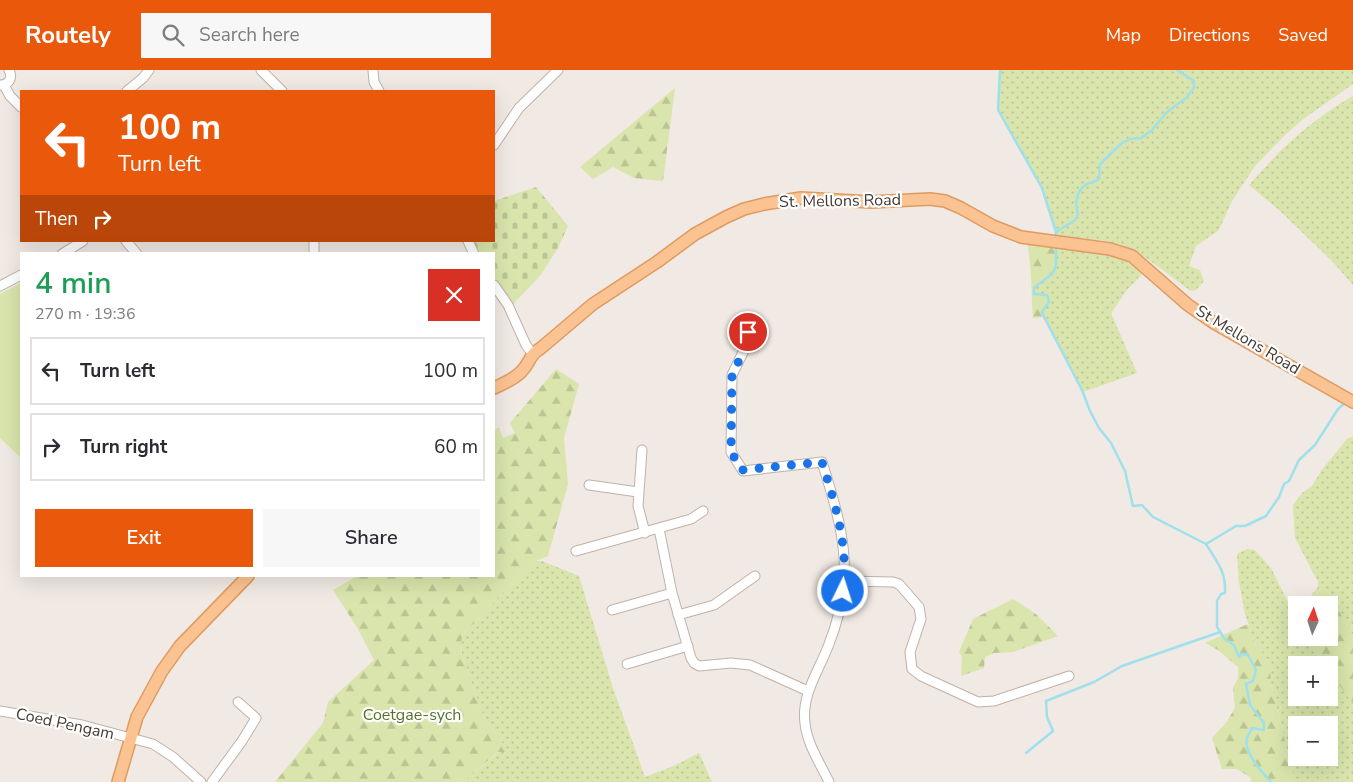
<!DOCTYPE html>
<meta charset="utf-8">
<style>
body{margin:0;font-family:"Nunito Sans",sans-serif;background:#f7f7f7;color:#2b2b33;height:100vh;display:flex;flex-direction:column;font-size:19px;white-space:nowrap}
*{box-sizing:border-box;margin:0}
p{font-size:16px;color:#7c7c81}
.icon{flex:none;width:28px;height:28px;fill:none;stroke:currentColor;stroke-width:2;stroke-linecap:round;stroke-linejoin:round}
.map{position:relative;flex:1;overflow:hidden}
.panel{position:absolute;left:20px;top:182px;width:475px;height:325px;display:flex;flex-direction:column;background:#fff;border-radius:0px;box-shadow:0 5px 20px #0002}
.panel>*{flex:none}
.guide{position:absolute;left:20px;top:20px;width:475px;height:152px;border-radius:0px;box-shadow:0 5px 20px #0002;background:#ea580c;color:#fff;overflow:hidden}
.needle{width:32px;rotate:3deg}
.fabs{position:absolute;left:1288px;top:526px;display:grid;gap:10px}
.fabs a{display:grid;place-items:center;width:50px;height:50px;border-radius:0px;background:#fff;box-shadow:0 5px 20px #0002;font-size:25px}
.pin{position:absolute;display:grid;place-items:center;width:42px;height:42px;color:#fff;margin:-21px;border:2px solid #fff;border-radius:50%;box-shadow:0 1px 5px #0007}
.me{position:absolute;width:55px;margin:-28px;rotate:4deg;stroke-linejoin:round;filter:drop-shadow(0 0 4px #0008)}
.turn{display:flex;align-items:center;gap:18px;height:105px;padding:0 15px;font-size:22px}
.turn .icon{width:65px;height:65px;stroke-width:2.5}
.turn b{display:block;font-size:35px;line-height:42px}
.then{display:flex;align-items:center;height:48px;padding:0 15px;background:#0003;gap:10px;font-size:19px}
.round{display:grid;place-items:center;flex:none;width:52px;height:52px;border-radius:0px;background:#f7f7f7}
.summary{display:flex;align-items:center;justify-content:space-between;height:85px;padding:0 15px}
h1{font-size:30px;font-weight:600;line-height:38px;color:#1e9e55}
.action{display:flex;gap:10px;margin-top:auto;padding:10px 15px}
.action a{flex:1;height:58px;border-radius:0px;background:#ea580c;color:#fff;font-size:20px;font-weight:600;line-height:58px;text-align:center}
.action a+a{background:#f7f7f7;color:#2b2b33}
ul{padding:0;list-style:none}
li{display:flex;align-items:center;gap:15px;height:68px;margin:0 10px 8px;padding:0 5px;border:2px solid #e1e1e2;border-radius:0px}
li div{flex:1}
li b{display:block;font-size:19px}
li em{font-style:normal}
header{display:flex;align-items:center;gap:30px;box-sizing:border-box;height:70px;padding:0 25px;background:#ea580c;color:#fff}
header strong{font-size:24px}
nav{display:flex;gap:28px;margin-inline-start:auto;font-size:18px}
.search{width:350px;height:45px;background:#f7f7f7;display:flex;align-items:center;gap:12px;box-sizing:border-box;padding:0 18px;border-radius:0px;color:#7c7c81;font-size:19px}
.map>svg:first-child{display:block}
</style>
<header>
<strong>Routely</strong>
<div class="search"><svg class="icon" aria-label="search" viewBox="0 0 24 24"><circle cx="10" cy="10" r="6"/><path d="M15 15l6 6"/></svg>Search here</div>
<nav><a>Map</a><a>Directions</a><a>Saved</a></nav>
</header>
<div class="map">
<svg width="1353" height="712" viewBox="0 0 1353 712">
<defs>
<pattern id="grass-dots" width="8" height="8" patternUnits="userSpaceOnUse" patternTransform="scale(1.25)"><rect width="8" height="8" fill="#d9e5ac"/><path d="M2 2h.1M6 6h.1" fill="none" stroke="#bbc594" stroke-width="1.8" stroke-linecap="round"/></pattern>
<pattern id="forest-firs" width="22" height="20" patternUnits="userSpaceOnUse" patternTransform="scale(1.25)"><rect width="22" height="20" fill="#d9e5ac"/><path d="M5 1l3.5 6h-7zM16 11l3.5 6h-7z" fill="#bbc594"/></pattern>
<pattern id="cemetery-stones" width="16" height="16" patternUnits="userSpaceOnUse" patternTransform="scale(1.25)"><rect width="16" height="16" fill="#d9e5ac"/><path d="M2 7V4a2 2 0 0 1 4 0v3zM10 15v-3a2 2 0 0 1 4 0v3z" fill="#bbc594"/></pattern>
</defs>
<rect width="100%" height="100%" fill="#f1e9e3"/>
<g fill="url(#grass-dots)" fill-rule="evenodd">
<path d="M1000 0H1353V14L1302 50 1286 64 1255 96 1232 131 1219 160 1196 176 1189 196 1200 200 1204 211 1196 220 1191 221C1172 208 1145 184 1124 176 1103 168 1078 168 1056 167V162L1042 118 998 40Z"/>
<path d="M1353 26V215L1332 191 1280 141 1249 115C1279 80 1312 49 1353 26Z"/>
<path d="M1056 177H1077L1127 188 1144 202 1127 220 1111 243 1137 303 1083 322 1044 247 1034 224V218L1055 186Z"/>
<path d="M1353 366V566L1327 520 1321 518 1308 535H1303L1318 517V512L1295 468 1293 435 1302 423 1312 416 1321 401 1347 369Z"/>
<path d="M1247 479 1255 480 1271 498 1288 532 1296 539V568H1313L1318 584 1325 595H1296V628H1329V602L1353 633V712H1295L1271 614 1270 594 1254 571 1245 544 1239 512 1237 484ZM1296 655H1329V688H1296Z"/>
<path d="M536 491H542L579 506 613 618 645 707 676 695 699 683 712 712H463L499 682H509L484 648 462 585 461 572 463 563 480 548 496 529 526 502Z"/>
</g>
<g fill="url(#forest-firs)">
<path d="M675 18 663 111 634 108 613 97 593 109 580 97Z"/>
<path d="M1027 172 1056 177C1055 211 1055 197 1034 218V224L1047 225 1049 232 1043 242 1044 247 1033 248C1031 223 1032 197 1027 172Z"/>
<path d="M556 299 579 314 564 368 568 414 548 486 536 491 526 502 496 529 480 548 463 563 461 572 462 585 484 648 509 682H498L463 712H275L323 653 328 632 374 590 358 559 333 520 357 506H494V360L499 358 503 368 515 363 510 353Z"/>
<path d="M1321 518 1327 520 1353 566V633L1329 602V595H1325L1318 584 1313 568H1329V535H1308Z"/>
<path d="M1013 529 1036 544 1058 566 1013 582 994 583 985 587 984 598 961 606 962 586 959 582 973 549Z"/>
<path d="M1248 554 1254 571 1270 594 1271 614 1295 712H1251V708L1237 699H1222L1212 668 1226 653 1235 638 1233 618 1238 608V597L1218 580 1205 573Z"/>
</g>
<path fill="url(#cemetery-stones)" d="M536 117 568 156 558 178 540 206 512 235 494 206V184H480L473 171H494V131Z"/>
<path fill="#d9e5ac" d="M21 213V388L0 368V224Z"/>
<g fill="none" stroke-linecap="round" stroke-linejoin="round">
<g stroke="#9fe0ed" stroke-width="2.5">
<path d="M1000 0 998 40 1042 118 1056 162"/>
<path d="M1056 169V162L1075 150 1078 144C1075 134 1075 124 1084 116 1087 113 1095 112 1099 109L1100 94 1122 73 1130 69 1141 68 1152 60 1167 42 1186 28 1194 18V11L1177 0"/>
<path d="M1056 175V196L1053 203 1034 218V224L1047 225 1049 232 1042 242 1044 247 1082 320 1090 341 1099 358 1111 373 1125 401 1133 436 1142 435 1153 447 1206 474"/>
<path d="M1026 683 1053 661 1047 647 1046 631 1094 612 1122 596 1220 562"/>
<path d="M1271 712C1262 702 1243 682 1247 668 1248 665 1251 661 1252 658L1264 660V653L1250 635 1246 614 1253 611 1256 600 1248 585 1242 584 1239 587 1234 575 1224 568 1217 557V531L1221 524 1225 523C1226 501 1217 492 1206 474L1236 456H1245L1266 446 1279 427 1284 414 1289 411 1299 390 1315 375 1338 339 1346 332"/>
</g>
<defs>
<g id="minor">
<path d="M261 0 282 21"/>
<path d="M373 0 374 12 379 21"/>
<path d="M0 15C9 15 13 8 9 0"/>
<path d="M4 15 10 26 21 37"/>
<path d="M127 21 143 8 149 0"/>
<path d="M494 75 519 38 558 0"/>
<path d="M126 171 137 184"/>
<path d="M468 171 474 184"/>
<path d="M62 184 83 171"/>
<path d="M314 184V171"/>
<path d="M494 215 508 235 526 275 532 283"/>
<path d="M0 216 21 205"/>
<path d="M748 262V272L732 305 731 382 743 401 822 392C834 430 847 471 844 511 842 533 837 554 829 574 820 599 801 624 805 653 807 674 820 693 829 712"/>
<path d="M642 380 638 436 645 463"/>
<path d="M589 415 638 422"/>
<path d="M659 459 672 523 691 588 694 593 699 596 731 593 750 595 808 621"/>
<path d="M576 481 691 449 703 441"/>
<path d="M844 511 893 512 899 514 919 537 921 549 910 582 912 599 921 606 978 632 994 631 1069 606"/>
<path d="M612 540 672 523"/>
<path d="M678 545 714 535 755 506"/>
<path d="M627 594 688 576"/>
<path d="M0 641 82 655 153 674 173 687 201 712"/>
<path d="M212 712 242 671 256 648 238 632"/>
</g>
<g id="major">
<path d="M494 318C503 314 514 309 521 302 531 292 528 286 541 278L593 234 657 192 695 164 726 147 744 139 764 134 801 128 871 132 930 129 945 131 961 138 993 156 1021 167 1110 179 1132 186 1188 235 1214 253 1353 332"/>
<path d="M118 712 137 647 162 601 180 576 248 506"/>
</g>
</defs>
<use href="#minor" stroke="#bfb2a9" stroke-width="11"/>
<use href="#major" stroke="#df9b62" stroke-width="14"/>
<use href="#minor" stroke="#fff" stroke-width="9"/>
<use href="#major" stroke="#fbc391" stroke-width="11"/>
</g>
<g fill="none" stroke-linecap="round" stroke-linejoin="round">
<path stroke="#1a73e8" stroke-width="9" stroke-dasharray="0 16.2" d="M748 262V272L732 305 731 382 742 400 822 392C835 433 849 478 843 521"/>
</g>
<g text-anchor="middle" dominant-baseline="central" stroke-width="4.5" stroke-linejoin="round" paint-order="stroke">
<g font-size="16" fill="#423933" stroke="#fff">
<text transform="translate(840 131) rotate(-1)">St. Mellons Road</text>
<text transform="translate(1248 270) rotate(31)">St Mellons Road</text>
<text transform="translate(65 654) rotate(12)">Coed Pengam</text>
</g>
<g font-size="16" fill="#567129" stroke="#fff">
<text x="412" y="645">Coetgae-sych</text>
</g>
</g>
</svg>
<div class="fabs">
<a><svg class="needle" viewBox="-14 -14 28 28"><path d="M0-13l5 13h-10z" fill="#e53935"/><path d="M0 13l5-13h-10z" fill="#7c7c81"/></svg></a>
<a>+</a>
<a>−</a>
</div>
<div class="pin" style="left:748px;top:262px;background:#d93025"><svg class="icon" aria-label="arrive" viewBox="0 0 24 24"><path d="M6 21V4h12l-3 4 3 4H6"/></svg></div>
<svg class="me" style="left:843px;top:521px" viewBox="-20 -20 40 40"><circle r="17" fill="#1a73e8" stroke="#fff" stroke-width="3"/><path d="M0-11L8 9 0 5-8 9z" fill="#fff"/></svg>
<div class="guide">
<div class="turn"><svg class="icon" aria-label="left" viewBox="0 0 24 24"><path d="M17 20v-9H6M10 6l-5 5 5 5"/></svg><div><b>100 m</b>Turn left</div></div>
<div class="then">Then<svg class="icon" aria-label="right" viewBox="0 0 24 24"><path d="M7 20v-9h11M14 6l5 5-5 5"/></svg></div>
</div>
<section class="panel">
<div class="summary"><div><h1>4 min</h1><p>270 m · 19:36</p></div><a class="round" style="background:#d93025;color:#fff"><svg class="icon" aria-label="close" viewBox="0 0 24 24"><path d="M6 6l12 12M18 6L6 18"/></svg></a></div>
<ul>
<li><svg class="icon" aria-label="left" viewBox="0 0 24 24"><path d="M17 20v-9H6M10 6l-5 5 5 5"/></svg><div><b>Turn left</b></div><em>100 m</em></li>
<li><svg class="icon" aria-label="right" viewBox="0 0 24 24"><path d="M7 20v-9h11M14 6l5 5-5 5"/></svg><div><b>Turn right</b></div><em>60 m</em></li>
</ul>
<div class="action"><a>Exit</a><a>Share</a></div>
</section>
</div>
